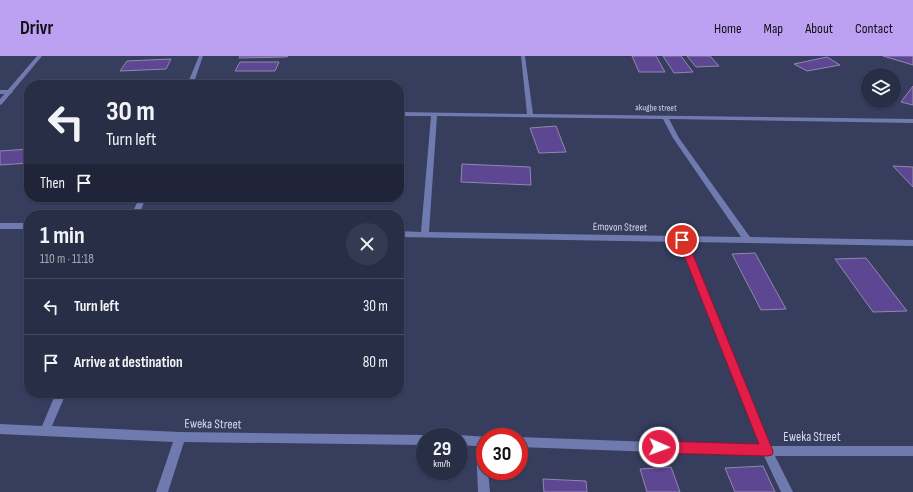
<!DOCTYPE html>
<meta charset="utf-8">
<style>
body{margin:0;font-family:"Sofia Sans Condensed",sans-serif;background:#343a51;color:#f1f3f6;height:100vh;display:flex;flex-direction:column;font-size:15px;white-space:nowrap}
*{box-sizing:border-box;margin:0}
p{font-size:13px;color:#a5a8b3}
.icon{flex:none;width:22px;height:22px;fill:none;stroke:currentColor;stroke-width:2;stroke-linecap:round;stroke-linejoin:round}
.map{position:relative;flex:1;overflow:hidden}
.drawer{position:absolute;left:24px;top:154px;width:380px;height:188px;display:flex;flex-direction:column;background:#282e46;border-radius:16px;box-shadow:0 1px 3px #0004,0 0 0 1px #444a5f}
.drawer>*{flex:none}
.top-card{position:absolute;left:24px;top:24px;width:380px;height:122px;border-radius:16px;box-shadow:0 1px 3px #0004,0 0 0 1px #444a5f;background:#282e46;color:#f1f3f6;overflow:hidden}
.fabs{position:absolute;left:861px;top:12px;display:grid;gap:8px}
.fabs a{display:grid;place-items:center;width:40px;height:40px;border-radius:50%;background:#282e46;box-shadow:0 1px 3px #0004,0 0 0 1px #444a5f;font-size:20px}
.speed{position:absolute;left:416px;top:372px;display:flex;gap:8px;font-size:20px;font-weight:700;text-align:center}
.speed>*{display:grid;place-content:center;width:52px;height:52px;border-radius:50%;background:#282e46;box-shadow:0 1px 3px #0004,0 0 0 1px #444a5f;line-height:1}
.speed small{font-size:10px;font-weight:400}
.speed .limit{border:6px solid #d22;background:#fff;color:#111}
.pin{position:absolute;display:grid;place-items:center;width:34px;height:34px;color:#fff;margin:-17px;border:2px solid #fff;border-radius:50%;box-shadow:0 1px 4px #0007}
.me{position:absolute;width:44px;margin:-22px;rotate:92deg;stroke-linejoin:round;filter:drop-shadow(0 0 3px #0008)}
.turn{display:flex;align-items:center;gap:14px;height:84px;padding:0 16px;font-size:18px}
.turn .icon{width:52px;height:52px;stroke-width:2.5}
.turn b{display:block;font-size:28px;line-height:34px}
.then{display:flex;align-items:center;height:38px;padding:0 16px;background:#0003;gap:8px;font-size:15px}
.round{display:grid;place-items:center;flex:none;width:42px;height:42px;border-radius:21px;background:#343a51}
.head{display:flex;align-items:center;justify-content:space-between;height:68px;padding:0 16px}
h1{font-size:24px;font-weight:700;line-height:30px}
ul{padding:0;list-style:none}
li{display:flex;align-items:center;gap:12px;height:56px;padding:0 16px;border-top:1px solid #444a5f}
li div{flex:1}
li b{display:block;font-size:15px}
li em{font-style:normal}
header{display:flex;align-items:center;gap:24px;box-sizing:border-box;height:56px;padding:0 20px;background:#bca0f2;color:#111}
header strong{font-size:19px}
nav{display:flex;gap:22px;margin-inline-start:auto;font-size:14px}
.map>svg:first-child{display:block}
</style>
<header>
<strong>Drivr</strong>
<nav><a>Home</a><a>Map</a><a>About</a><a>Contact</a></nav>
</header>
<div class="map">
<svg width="913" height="436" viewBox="0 0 913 436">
<rect width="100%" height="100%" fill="#363d5d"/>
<g fill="#5d4792" stroke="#9088ad">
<path d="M240 0H288L287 1 239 2Z"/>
<path d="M632 0H656L665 16H639Z"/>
<path d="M663 0H681L693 16 674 17Z"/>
<path d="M687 0H710L719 10 696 11Z"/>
<path d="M883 0H913V9Z"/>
<path d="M827 1 840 9 807 15 794 8Z"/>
<path d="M171 3 166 13 120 15 127 5Z"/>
<path d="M240 6H279L275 15H235Z"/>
<path d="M913 30V49L901 46Z"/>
<path d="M556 70 566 96 539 97 530 72Z"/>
<path d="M29 93V107L0 109V95Z"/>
<path d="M462 108 530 111 531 129 461 126Z"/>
<path d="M893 110 913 111V131Z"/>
<path d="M755 197 786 253 761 254 732 198Z"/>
<path d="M866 202 907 255 873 256 835 203Z"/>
<path d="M763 410 775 436H735L725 412Z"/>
<path d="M671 411 680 436H647L640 413Z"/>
<path d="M543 423 586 425 587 436H544Z"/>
</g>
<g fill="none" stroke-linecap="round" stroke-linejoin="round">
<path fill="#6f7aae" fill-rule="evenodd" d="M0 34H10L13 36 10 38H0Z"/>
<g fill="#6f7aae" fill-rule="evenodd">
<path d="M37 0H42L2 48 0 49V43Z"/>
<path d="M199 0H203L193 29H187Z"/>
<path d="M521 0H525L533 58 913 63V67L669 63 679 82 750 181 913 184V190L686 186 770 390H913V400H775L793 436H781L764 400 519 391V381L760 390 679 186 399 181V175L421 176 431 60H399V56L527 58ZM437 60 663 63 673 82 741 181 429 176Z"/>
<path d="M140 141H146L139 159H131Z"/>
<rect x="0" y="167" width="29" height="6"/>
<path d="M56 337H66L52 370 180 376 425 379 429 381H425V389L184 386 168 436H156L173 386 0 378V368L42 370Z"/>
<path d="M459 379 488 381H485V415H488L490 436H478L476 390 459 389V381H455Z"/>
</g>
</g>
<path fill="#e11d48" stroke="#92132f" d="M682 181 687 184 773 395 772 399 767 400 659 397 655 395 653 391 655 387 659 385 759 388 678 184Z"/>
<g text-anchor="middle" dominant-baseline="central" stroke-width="3.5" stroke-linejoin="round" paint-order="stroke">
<g font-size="9" fill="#d3d8ec" stroke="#363d5d">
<text transform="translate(656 52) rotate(1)">akugbe street</text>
</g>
<g font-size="11" fill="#d3d8ec" stroke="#363d5d">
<text transform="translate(620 171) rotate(1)">Emovon Street</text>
</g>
<g font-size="13" fill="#d3d8ec" stroke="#363d5d">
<text transform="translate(213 368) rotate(1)">Eweka Street</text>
<text x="812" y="381">Eweka Street</text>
</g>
</g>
</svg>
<div class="fabs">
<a><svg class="icon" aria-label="layers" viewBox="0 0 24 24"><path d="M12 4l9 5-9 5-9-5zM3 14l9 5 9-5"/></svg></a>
</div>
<div class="speed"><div>29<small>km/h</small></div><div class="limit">30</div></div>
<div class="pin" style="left:682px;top:184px;background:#d93025"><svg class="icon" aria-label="arrive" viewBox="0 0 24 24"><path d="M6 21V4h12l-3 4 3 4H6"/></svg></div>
<svg class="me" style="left:659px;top:391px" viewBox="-20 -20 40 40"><circle r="17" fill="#e11d48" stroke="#fff" stroke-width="3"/><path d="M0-11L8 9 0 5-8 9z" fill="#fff"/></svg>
<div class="top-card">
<div class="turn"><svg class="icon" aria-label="left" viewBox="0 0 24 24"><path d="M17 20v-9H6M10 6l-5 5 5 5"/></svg><div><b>30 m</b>Turn left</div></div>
<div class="then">Then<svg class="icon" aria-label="arrive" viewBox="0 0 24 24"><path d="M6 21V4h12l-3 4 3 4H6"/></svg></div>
</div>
<section class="drawer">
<div class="head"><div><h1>1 min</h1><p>110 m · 11:18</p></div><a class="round"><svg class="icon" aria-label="close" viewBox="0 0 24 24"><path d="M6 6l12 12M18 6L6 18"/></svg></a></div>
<ul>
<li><svg class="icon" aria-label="left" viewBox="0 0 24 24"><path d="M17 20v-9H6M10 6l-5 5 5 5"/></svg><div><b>Turn left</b></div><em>30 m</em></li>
<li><svg class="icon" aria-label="arrive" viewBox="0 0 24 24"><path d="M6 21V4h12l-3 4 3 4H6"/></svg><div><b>Arrive at destination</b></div><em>80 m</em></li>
</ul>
</section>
</div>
